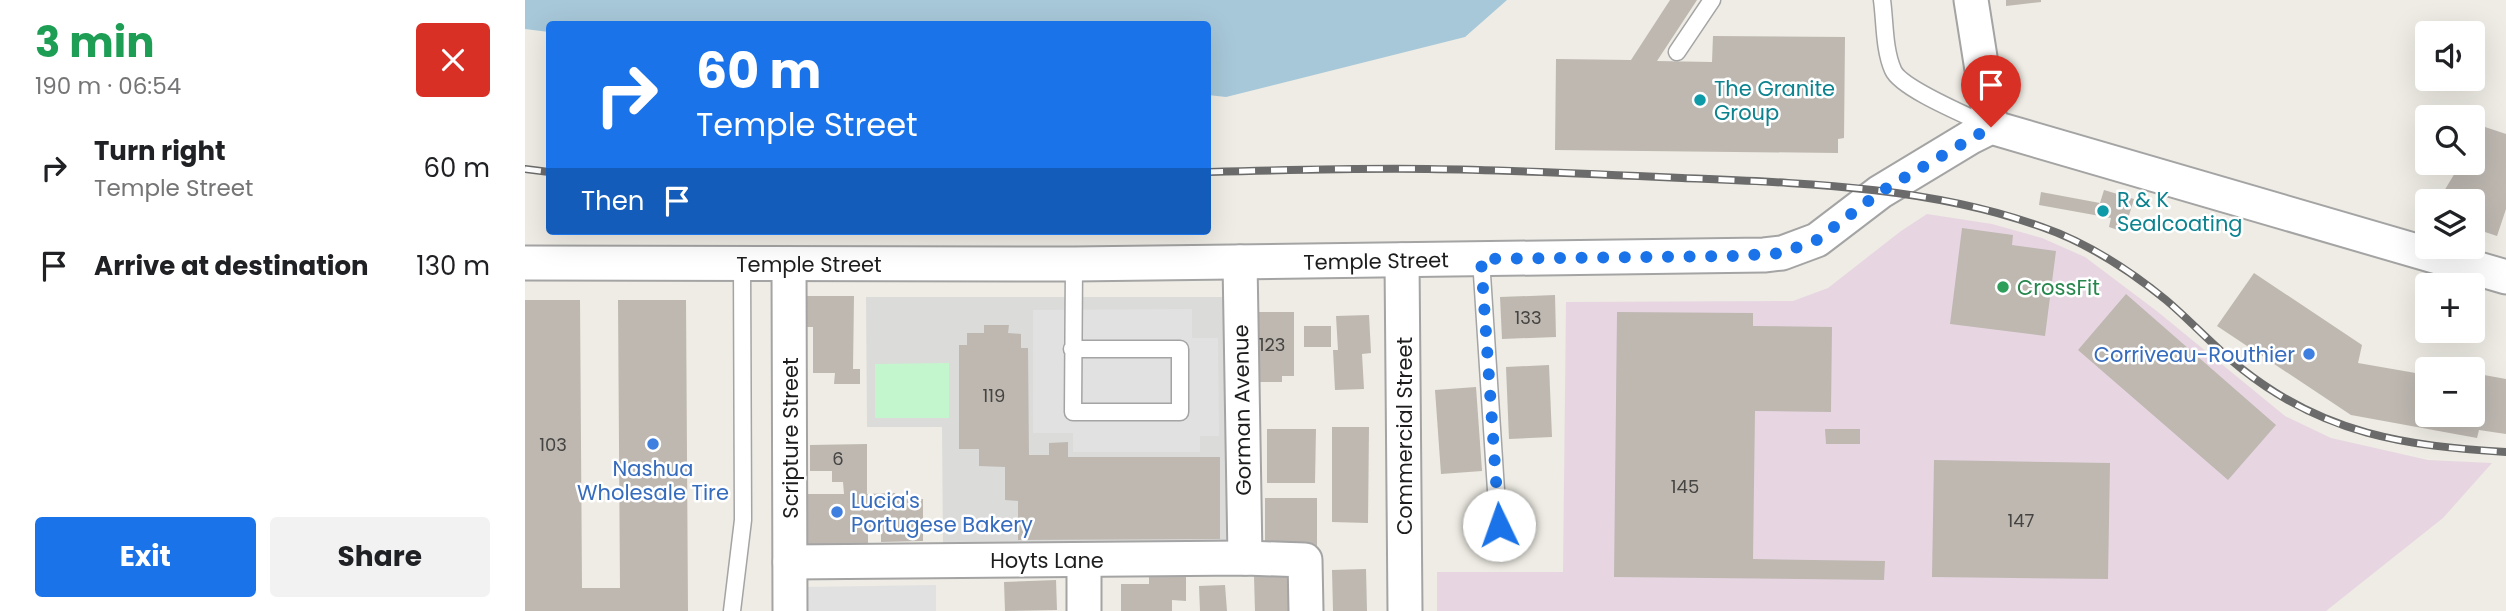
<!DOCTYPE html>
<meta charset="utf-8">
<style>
body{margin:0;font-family:Poppins,sans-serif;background:#f2f2f2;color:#202124;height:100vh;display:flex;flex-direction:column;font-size:26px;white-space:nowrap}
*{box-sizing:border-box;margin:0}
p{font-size:23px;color:#757577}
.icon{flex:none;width:38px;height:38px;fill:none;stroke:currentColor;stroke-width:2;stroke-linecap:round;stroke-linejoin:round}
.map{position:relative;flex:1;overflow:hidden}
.sheet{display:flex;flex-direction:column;background:#fff;width:525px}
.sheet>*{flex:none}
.banner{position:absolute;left:21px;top:21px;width:665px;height:214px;border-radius:7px;box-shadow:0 7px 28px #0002;background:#1a73e8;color:#fff;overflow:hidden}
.tools{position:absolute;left:1890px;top:21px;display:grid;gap:14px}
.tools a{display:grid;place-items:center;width:70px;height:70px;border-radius:7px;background:#fff;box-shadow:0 7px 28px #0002;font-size:35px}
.pin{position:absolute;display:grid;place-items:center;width:60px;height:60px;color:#fff;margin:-72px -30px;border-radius:50% 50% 50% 0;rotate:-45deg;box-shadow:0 0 7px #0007}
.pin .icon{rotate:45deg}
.me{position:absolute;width:77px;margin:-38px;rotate:357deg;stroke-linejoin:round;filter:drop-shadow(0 0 5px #0008)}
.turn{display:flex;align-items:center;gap:24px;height:147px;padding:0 35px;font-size:32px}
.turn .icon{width:91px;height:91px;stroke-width:2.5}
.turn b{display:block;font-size:49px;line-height:60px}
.then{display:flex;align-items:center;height:66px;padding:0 35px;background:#0003;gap:14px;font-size:26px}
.round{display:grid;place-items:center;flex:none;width:74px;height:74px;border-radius:7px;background:#f2f2f2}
.head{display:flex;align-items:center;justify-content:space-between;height:119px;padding:0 35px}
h1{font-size:42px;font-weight:700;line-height:52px;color:#1e9e55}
.cta{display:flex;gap:14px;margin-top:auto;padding:14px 35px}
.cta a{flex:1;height:80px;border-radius:7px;background:#1a73e8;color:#fff;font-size:28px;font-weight:700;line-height:80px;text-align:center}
.cta a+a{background:#f2f2f2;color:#202124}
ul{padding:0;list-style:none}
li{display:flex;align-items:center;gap:21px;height:98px;padding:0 35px}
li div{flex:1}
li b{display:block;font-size:26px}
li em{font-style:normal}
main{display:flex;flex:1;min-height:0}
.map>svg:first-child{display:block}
</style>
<main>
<section class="sheet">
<div class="head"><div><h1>3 min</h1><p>190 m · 06:54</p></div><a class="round" style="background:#d93025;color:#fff"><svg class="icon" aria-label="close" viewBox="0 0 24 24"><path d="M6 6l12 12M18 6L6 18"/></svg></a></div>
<ul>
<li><svg class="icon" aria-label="right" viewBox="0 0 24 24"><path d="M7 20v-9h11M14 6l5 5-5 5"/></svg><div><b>Turn right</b><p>Temple Street</p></div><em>60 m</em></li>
<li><svg class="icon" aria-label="arrive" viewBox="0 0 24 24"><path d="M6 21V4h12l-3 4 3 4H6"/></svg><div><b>Arrive at destination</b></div><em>130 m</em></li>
</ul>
<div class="cta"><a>Exit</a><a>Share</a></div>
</section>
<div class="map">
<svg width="1981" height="611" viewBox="0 0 1981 611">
<rect width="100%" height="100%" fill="#eeece4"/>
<path fill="#dbdbda" d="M341 297H703L705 548 418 550 417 427H342Z"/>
<path fill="#e7d6e2" d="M1402 214 1467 224 1517 238 1560 257 1633 312 1760 416 1806 438 1903 460 1967 463 1918 518 1801 611H912V572H1038L1041 302 1268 301 1303 288 1376 231Z"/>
<path fill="#c3f6cc" d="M424 363V418H350V364Z"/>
<g fill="#e1e1e1">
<path d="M667 309V338H693L694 436H675V452H548V433H508V310Z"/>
<path d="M411 585V611H282L281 587Z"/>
</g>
<path fill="#a7c8d9" d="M0 0H982L940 37 701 97 683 95 682 24H24V32L0 29Z"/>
<g fill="#beb8b1">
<path d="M1145 0H1172L1132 61 1187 62 1188 36 1320 37 1319 138 1313 139V153L1030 150 1031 59 1106 60Z"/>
<path d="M1481 0H1516V2L1481 6Z"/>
<path d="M1957 126 1981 134V209L1972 236 1948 228V201H1913L1936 163H1948V142Z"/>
<path d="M1579 190 1609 199 1599 232 1584 227 1586 218 1514 205 1516 192 1575 203Z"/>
<path d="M1437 228 1488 235 1487 245 1531 251 1520 336 1425 324Z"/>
<path d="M1729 273 1837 345 1833 363 1902 375V415H1948V373L1981 379V434L1954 430 1952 438 1826 415 1692 326Z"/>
<path d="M1601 294 1751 425 1703 480 1553 350Z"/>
<path d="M1030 295 1031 337 977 339 975 297Z"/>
<path d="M282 296H329L328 369H335V384H309L310 373H288V327H282Z"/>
<path d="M0 300H55L57 588H95L93 300H161L163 611H0Z"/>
<path d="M725 312H769V376H757V382H725Z"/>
<path d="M1092 312 1228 313V326L1307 327 1306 412 1230 411 1228 559 1360 561 1359 580 1089 577Z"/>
<path d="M844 315 846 353 837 354 839 389 810 390 808 350H813L811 316Z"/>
<path d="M459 325H484L483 333 496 334V348H503L504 455H524V443L543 442V457H695V539L493 540V501L480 500V467L454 466V449H434V345H442V333H459Z"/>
<rect x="779" y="326" width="27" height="21"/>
<path d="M1024 365 1027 437 984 439 981 367Z"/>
<path d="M951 387 957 471 916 474 910 390Z"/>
<path d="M807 427H844L843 523 807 522Z"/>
<path d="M742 429H791L790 483H742Z"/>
<path d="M1300 429H1335V444H1301Z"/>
<path d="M342 444V494L370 493 371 499H398V541L356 542V529H343V551L280 549 281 494H319L318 482H307V471H285V445Z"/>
<path d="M1409 460 1585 463 1583 579 1407 577Z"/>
<rect x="740" y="498" width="52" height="51"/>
<path d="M841 569 842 611H808L807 570Z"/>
<path d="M764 574 765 611H730L729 576Z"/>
<path d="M624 577H661V601L647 600V611H596V584H624Z"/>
<path d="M531 580 532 610 480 611 479 582Z"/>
<path d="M700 585 702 611H675L674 586Z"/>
</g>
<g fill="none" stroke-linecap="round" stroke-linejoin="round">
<defs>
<g id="service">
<path d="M1357 0C1360 22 1359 50 1368 70 1376 89 1446 117 1466 127"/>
<path d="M1152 52 1187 0"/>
<path d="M956 259 975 552"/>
<path d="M547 349H655V412H548L549 264"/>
<path d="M207 611 218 520 217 264"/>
</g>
<g id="minor">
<path d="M1446 0 1466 127"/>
<path d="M877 260 880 611"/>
<path d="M715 262 720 558"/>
<path d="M0 263 549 264 1239 255 1257 253 1292 240 1355 192 1446 137 1466 127 1981 277"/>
<path d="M264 264 265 611"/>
<path d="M265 562 720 558 780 560 781 611"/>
<path d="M559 611V560"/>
</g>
</defs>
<use href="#service" stroke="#a4a4a4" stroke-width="19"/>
<use href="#minor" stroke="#a4a4a4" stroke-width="37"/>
<use href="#service" stroke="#fff" stroke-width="16"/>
<use href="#minor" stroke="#fff" stroke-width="33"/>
<defs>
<g id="rail">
<path d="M0 169 24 172"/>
<path d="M682 172C756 170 829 168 903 169 987 170 1072 174 1157 178 1276 183 1404 186 1517 227 1563 243 1603 269 1641 300 1667 322 1690 348 1717 369 1799 434 1880 446 1981 452"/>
</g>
</defs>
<use href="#rail" stroke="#6b6b6b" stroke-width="8"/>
<use href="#rail" stroke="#fff" stroke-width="5" stroke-dasharray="16" stroke-linecap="butt"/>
</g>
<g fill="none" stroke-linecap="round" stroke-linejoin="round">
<path stroke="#1a73e8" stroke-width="12" stroke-dasharray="0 21.6" d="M974 525 956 259 1211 256 1257 253 1292 240 1355 192 1466 127"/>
</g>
<g fill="#0f9aa8" stroke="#fff" stroke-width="2.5">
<circle cx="1175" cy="100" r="7"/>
<circle cx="1578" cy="211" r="7"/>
</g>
<circle fill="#2e9e5b" stroke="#fff" stroke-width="2.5" cx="1478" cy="287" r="7"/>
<g fill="#3f7fe0" stroke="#fff" stroke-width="2.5">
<circle cx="1784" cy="354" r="7"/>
<circle cx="128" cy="444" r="7"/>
<circle cx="312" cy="512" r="7"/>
</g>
<g text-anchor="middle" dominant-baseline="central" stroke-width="5" stroke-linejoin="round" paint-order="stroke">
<g font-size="18" fill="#454442">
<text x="1003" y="317">133</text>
<text x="747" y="344">123</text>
<text x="469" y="395">119</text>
<text x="28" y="444">103</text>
<text x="313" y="458">6</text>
<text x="1160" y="486">145</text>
<text x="1496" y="520">147</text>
</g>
<g font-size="21" fill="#0d838f" stroke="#fff" text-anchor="start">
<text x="1189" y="88">The Granite<tspan x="1189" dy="24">Group</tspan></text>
<text x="1592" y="199">R &amp; K<tspan x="1592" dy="24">Sealcoating</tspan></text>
</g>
<g font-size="21" fill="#1d1d1d" stroke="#fff">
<text transform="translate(851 261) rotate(-1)">Temple Street</text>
<text x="284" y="264">Temple Street</text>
<text transform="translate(717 410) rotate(-91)">Gorman Avenue</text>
<text transform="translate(879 436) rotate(-90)">Commercial Street</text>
<text transform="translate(265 438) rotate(-90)">Scripture Street</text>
<text x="522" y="560">Hoyts Lane</text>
</g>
<g font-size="21" fill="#27864d" stroke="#fff" text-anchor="start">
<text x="1492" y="287">CrossFit</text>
</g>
<g font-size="21" fill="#366cbe" stroke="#fff" text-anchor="end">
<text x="1770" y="354">Corriveau-Routhier</text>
<text x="128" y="468" text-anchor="middle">Nashua<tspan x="128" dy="24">Wholesale Tire</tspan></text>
<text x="326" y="500" text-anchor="start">Lucia's<tspan x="326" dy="24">Portugese Bakery</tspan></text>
</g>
</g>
</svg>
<div class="tools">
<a><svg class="icon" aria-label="sound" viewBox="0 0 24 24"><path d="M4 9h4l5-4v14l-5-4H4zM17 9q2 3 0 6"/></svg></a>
<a><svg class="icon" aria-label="search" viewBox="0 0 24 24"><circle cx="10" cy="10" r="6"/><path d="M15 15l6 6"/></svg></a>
<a><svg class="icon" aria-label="layers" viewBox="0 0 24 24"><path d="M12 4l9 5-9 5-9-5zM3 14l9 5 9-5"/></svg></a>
<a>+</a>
<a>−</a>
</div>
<div class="pin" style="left:1466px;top:127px;background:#d93025"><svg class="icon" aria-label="arrive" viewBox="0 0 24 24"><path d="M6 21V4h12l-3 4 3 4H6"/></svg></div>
<svg class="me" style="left:974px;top:525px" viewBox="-20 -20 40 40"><circle r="19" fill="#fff"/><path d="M0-13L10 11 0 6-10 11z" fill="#1a73e8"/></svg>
<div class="banner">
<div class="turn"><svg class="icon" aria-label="right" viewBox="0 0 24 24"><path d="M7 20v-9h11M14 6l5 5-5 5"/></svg><div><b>60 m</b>Temple Street</div></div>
<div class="then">Then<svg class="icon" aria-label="arrive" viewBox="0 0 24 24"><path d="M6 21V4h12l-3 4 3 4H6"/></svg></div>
</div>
</div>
</main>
